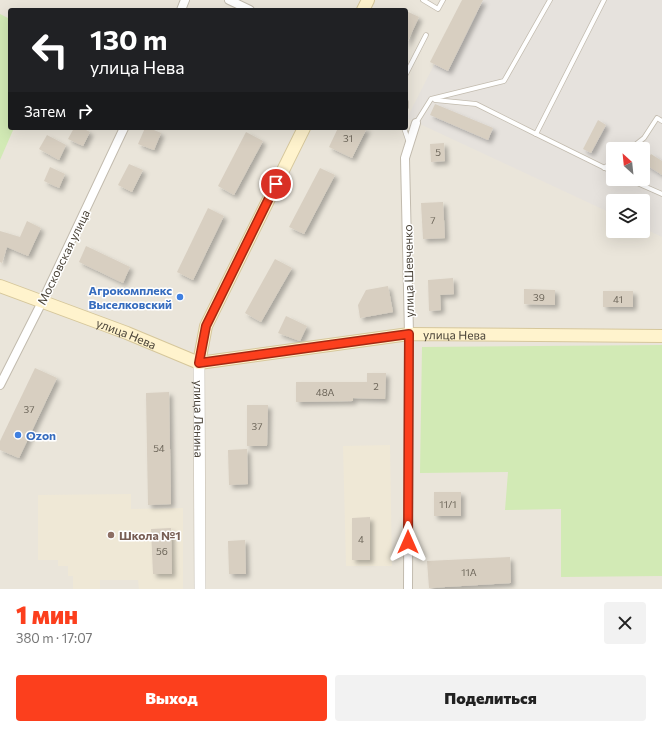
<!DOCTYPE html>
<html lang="ru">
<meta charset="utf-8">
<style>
body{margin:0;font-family:Commissioner,sans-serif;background:#f2f2f2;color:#222;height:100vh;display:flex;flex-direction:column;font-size:15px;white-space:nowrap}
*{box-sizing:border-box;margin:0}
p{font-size:13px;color:#767676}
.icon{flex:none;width:22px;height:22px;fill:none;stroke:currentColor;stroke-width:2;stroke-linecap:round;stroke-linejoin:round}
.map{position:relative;height:589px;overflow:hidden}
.drawer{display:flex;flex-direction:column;background:#fff;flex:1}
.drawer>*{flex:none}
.guide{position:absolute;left:8px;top:8px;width:400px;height:122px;border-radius:4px;box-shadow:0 4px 16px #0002;background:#202124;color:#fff;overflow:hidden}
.needle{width:26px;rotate:333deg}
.buttons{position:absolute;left:606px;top:142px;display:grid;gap:8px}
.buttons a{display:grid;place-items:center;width:44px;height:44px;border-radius:4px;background:#fff;box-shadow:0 4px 16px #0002;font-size:20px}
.pin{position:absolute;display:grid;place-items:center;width:34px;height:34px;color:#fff;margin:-17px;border:2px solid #fff;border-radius:50%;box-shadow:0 1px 4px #0007}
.me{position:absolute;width:44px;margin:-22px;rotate:0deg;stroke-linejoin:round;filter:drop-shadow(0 0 3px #0008)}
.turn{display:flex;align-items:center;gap:14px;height:84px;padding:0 16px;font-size:18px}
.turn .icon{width:52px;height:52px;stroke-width:2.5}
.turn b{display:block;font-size:28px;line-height:34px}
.then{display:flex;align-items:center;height:38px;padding:0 16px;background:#0003;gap:8px;font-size:15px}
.round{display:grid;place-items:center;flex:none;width:42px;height:42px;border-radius:4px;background:#f2f2f2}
.head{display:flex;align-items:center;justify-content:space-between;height:68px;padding:0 16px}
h1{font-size:24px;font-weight:800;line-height:30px;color:#fc3f1d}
.action{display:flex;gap:8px;margin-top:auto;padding:8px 16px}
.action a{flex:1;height:46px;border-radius:4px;background:#fc3f1d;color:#fff;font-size:16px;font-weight:800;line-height:46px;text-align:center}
.action a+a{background:#f2f2f2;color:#222}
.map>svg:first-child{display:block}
</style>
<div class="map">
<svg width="662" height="589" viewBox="0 0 662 589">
<defs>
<filter id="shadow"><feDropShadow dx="3.5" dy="3.5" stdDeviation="2" flood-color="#0004"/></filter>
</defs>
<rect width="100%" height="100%" fill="#f6f3ec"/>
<path fill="#eae5da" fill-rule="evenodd" d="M0 0H662V589H0ZM10 10H406V128H10ZM613 149H643V179H613ZM613 201H643V231H613Z"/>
<path fill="#e6e2dd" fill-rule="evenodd" d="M467 0H662V237L643 228V201H613V214L407 118ZM613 149H643V179H613Z"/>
<g fill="#efe8d6">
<path d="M390 445 392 566H346L343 446Z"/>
<path d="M131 494V509L183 508V589H139L138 580H100V589H73V576H68V566H58V560H38V495Z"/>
</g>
<g fill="#d2eab5">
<path d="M0 14 10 19V128H14L0 160Z"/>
<path d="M662 345V576L561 577V509L505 510 508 472 420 473 422 347Z"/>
</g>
<g fill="#d8cfc1" filter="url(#shadow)">
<path d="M462 0H483L448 71 430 62Z"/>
<path d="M406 11 419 17 406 45Z"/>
<path d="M435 104 493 128 488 140 430 115Z"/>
<path d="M598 120 606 125 591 153 583 149Z"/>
<path d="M74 128H82L90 132 83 146 68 139Z"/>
<path d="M145 128H149L161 133 154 150 138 144Z"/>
<path d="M338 128H367L352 158 329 147Z"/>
<path d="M246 132 263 141 234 195 218 186Z"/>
<path d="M47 135 66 145 59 160 39 149Z"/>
<path d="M444 143 445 161 431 162 430 144Z"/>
<path d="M651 154 662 161V175L645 164Z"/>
<path d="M129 164 143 170 132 192 118 185Z"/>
<path d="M50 167 65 174 59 188 44 181Z"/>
<path d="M320 168 335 175 304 234 289 227Z"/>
<path d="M443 202 445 238 423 239 421 203Z"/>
<path d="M208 208 224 216 193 280 177 272Z"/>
<path d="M27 221 41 228 28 256 7 247 2 263 0 262V231L20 237Z"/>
<path d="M86 246 130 267 123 283 79 262Z"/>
<path d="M275 259 292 268 261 322 245 313Z"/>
<path d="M453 278 454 294 440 295 441 310 429 311 428 280Z"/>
<path d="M388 286 393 312 360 318 358 305 366 290Z"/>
<path d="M524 289 555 290V305L524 304Z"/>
<rect x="603" y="291" width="30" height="16"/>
<path d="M286 316 307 326 300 341 278 333Z"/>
<path d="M35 368 57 378 19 458 0 450V441Z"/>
<path d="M367 373H386L385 399 353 398V401L296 402V382H367Z"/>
<path d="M169 392 171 504 148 505 146 393Z"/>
<path d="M247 405H268L267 446H247Z"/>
<path d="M247 449 248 484 229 485 228 450Z"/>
<rect x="434" y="492" width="27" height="24"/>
<path d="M370 517V560H352V518Z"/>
<path d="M171 528 172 574H153L151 529Z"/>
<path d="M245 540 246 574H229L228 541Z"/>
<path d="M510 557 511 583 429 588 427 561Z"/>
</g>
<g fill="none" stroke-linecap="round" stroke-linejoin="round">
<defs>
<g id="service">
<path d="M423 0 438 9 443 0"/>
<path d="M604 0 536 134 613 172"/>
<path d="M406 74 426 35"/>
<path d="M435 100 476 104 536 134"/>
<path d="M406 102V107"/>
<path d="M416 123 431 99 504 81 550 0"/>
<path d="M404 128 409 143"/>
<path d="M630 149 644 138 657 118 662 121"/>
<path d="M604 168 613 162"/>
<path d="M628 179 662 194"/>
</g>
<g id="minor">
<path d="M229 0 250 10"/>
<path d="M181 10 185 0"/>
<path d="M0 385 42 302 124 128"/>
<path d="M408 589 409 334 405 158 416 123"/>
</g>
<g id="tertiary">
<path id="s1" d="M199 363 200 589"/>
</g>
<g id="secondary">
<path d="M363 10 368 0"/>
<path id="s2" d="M0 286 127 333 199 363 409 334 662 336"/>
<path d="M199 363 206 326 304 128"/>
</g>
</defs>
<use href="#service" stroke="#c2bbae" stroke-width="5.5"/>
<use href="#minor" stroke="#c2bbae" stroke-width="10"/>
<use href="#tertiary" stroke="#c2bbae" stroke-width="12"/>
<use href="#secondary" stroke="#d6c79b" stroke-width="14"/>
<use href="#service" stroke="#fff" stroke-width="4"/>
<use href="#minor" stroke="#fff" stroke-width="8"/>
<use href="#tertiary" stroke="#fff" stroke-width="11"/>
<use href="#secondary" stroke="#fff3cd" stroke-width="12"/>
</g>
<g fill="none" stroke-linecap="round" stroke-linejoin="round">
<defs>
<path id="route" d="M276 184 206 326 199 363 409 334 408 542"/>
</defs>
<use href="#route" stroke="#a42913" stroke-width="10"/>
<use href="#route" stroke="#fc3f1d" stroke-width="7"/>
</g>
<g fill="#3f7fe0" stroke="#fff" stroke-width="1.5">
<circle cx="180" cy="297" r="4"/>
<circle cx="18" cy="435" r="4"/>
</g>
<circle fill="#8d6e63" stroke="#fff" stroke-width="1.5" cx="111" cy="535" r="4"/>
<g text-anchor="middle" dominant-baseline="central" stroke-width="3" stroke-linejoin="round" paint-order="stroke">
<g font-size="10" fill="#6e675b">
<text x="348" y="138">31</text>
<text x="438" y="152">5</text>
<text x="433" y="220">7</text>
<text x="539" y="297">39</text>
<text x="618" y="299">41</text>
<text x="376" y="386">2</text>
<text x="325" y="392">48А</text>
<text x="29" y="409">37</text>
<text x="257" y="426">37</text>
<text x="159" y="448">54</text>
<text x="448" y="504">11/1</text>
<text x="361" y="539">4</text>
<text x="162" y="551">56</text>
<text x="469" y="572">11А</text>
</g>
<g font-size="12" fill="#4b4439" stroke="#fff">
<text transform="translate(63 257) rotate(-64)">Московская улица</text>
<text transform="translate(408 271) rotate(-91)">улица Шевченко</text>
<text stroke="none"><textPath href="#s2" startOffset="135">улица Нева</textPath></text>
<text stroke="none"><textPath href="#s2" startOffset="471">улица Нева</textPath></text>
<text stroke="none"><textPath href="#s1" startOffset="56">улица Ленина</textPath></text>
</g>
<g font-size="12" font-weight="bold" fill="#366cbe" stroke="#fff" text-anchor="end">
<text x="172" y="290">Агрокомплекс<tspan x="172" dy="14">Выселковский</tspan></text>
<text x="26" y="435" text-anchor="start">Ozon</text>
</g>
<g font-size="12" font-weight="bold" fill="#785e54" stroke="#fff" text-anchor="start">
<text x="119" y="535">Школа №1</text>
</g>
</g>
</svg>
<div class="buttons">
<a><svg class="needle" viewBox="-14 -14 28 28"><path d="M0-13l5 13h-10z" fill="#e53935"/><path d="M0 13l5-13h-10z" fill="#767676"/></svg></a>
<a><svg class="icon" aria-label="layers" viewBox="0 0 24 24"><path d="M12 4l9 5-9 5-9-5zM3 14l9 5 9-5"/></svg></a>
</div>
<div class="pin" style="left:276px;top:184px;background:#d93025"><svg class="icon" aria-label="arrive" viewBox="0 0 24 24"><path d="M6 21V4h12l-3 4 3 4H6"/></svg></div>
<svg class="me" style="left:408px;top:542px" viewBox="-20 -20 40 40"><path d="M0-17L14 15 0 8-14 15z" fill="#fc3f1d" stroke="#fff" stroke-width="4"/></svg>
<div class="guide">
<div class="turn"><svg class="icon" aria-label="left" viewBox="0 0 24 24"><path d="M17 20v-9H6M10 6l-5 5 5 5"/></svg><div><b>130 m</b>улица Нева</div></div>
<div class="then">Затем<svg class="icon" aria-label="right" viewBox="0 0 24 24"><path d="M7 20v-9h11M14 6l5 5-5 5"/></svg></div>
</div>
</div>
<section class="drawer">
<div class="head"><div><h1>1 мин</h1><p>380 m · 17:07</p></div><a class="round"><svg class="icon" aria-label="close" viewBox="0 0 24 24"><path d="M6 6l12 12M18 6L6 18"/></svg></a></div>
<div class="action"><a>Выход</a><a>Поделиться</a></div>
</section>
